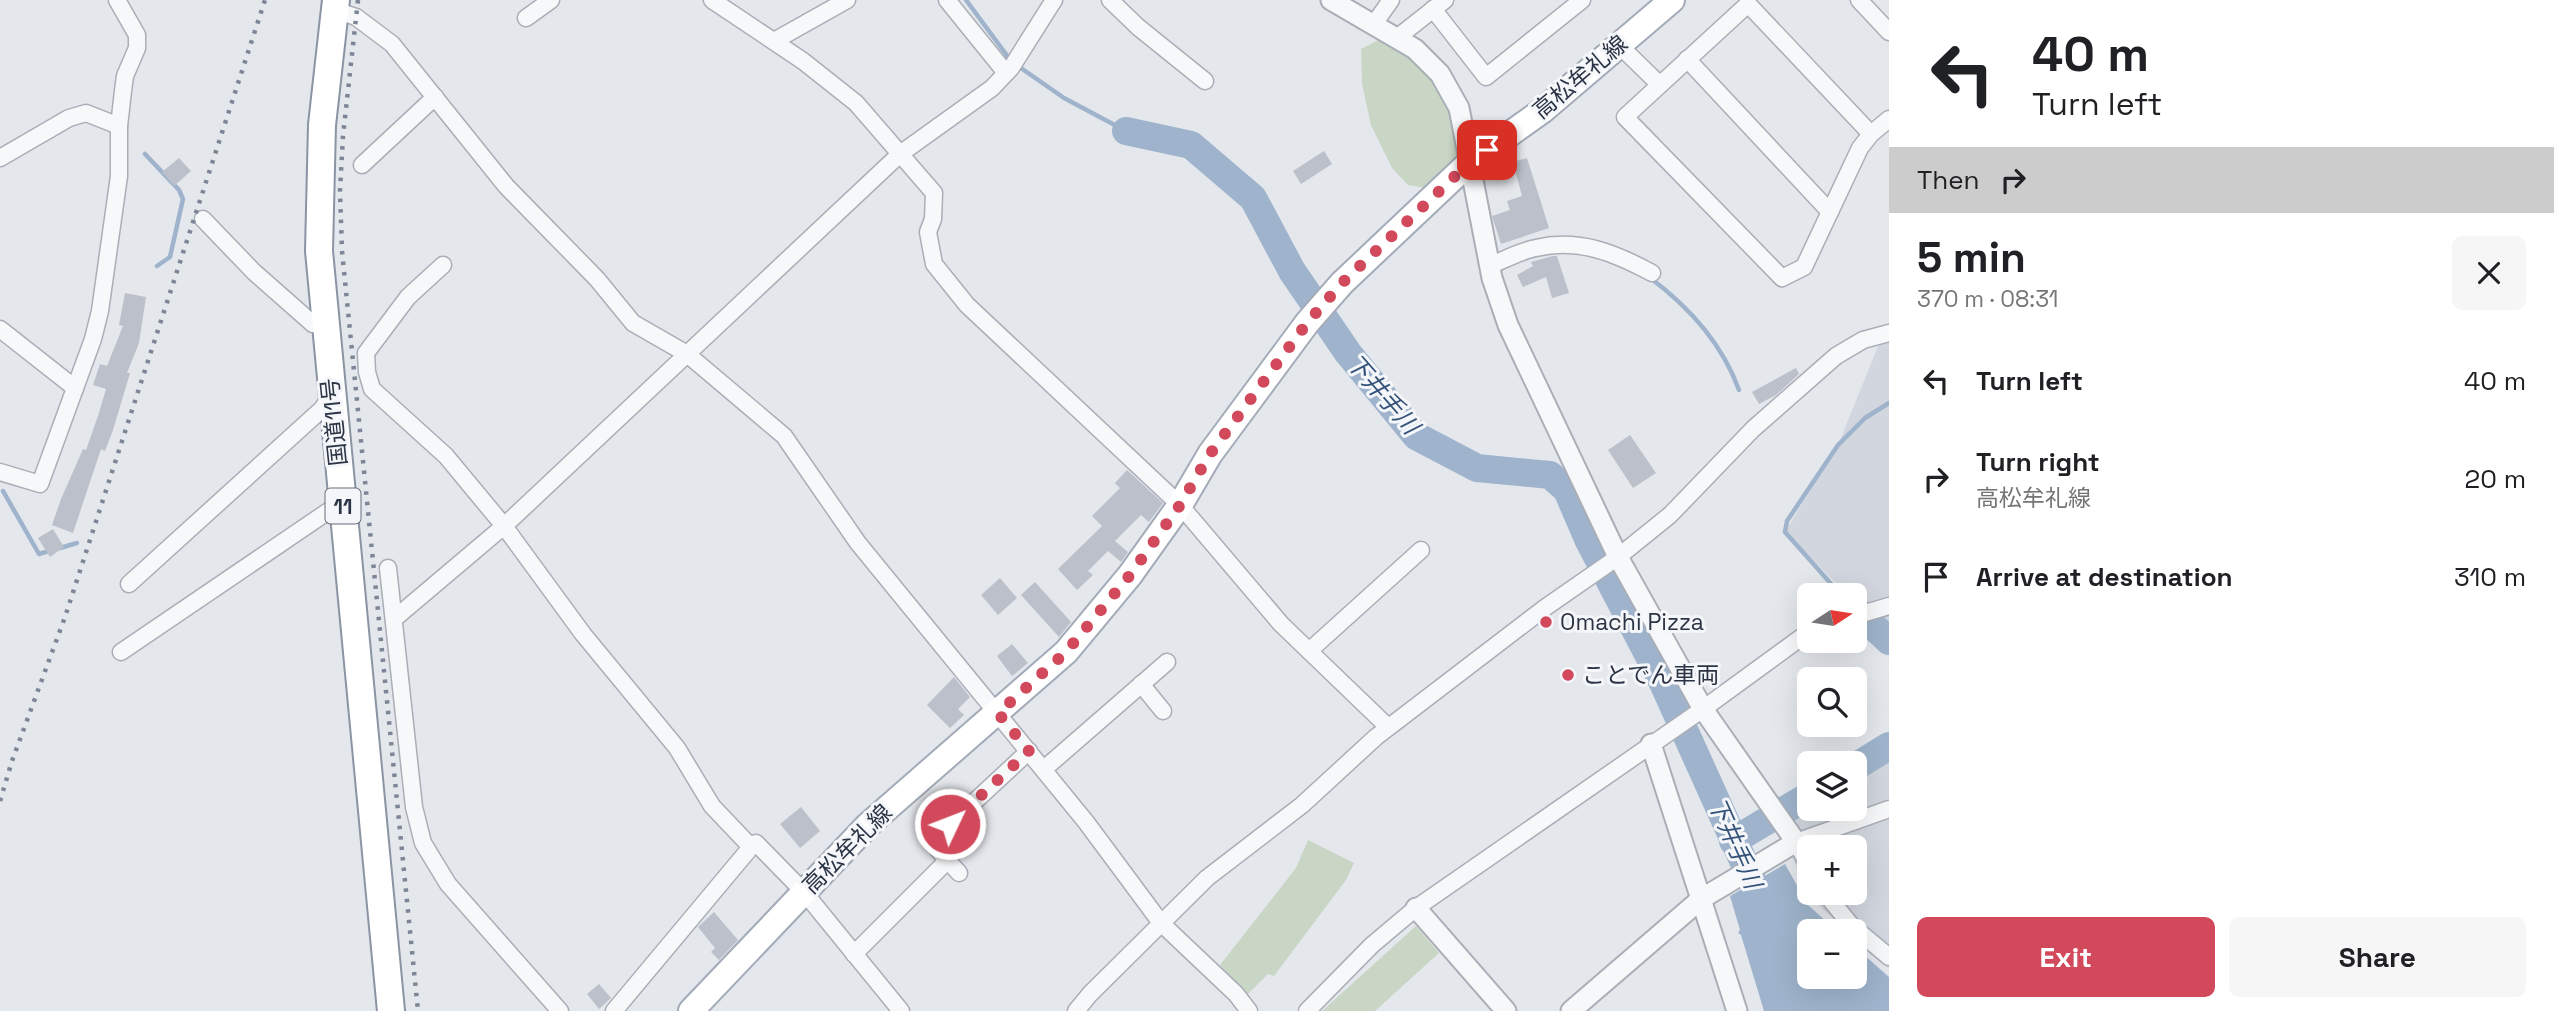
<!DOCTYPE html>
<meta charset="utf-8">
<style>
body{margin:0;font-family:"Space Grotesk","Noto Sans JP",sans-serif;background:#f6f6f6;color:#202124;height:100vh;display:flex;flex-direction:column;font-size:26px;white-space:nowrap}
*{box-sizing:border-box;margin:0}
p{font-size:23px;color:#757577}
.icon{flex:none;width:38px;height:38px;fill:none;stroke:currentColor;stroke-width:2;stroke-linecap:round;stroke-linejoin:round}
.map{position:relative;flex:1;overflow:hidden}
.details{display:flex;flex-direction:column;background:#fff;width:665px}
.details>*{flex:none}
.banner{background:#fff;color:#202124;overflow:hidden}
.needle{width:46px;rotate:78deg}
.buttons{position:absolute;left:1797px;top:583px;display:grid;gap:14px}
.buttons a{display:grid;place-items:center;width:70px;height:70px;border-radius:10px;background:#fff;box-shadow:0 7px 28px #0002;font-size:35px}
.pin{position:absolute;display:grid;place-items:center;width:60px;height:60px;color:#fff;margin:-30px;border-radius:14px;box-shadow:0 4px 10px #0006}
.me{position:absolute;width:77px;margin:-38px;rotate:47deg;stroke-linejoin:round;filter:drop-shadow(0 0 5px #0008)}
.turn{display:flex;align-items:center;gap:24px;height:147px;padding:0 28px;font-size:32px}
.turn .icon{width:91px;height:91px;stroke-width:2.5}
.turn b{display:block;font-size:49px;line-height:60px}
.then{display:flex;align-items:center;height:66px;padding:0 28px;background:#0003;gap:14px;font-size:26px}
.round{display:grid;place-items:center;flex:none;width:74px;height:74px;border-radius:10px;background:#f6f6f6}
.overview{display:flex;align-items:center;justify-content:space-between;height:119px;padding:0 28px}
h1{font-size:42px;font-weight:700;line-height:52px}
.action{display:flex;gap:14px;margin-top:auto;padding:14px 28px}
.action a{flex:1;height:80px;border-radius:10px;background:#d1495b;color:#fff;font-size:28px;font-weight:700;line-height:80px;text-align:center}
.action a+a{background:#f6f6f6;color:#202124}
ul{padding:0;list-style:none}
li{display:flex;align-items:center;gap:21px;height:98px;padding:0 28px}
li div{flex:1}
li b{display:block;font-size:26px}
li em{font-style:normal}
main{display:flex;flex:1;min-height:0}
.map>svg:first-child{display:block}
</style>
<main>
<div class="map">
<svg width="1889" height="1011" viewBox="0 0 1889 1011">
<rect width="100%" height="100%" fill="#e4e7ec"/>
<g fill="#d2d6de">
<path d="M1889 336V636L1855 602V595H1848L1785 532 1838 445 1881 339Z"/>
<path d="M1889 751V969L1816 903 1811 893 1855 892V847H1810L1809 890 1776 827 1809 804 1810 808H1855V774Z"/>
</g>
<g fill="#c9d6c5">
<path d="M1388 35 1412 51 1456 111 1459 153 1431 189 1408 185 1392 168 1371 125 1362 84 1361 49Z"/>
<path d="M1308 840 1354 863 1346 880 1274 976 1268 974 1244 998 1238 985 1220 965 1296 868Z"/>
<path d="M1416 926 1439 953 1375 1011H1322Z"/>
</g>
<path fill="#9fb4cc" d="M1785 864 1808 905 1837 931H1810V976H1855V947L1889 977V1011H1764L1741 935 1738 933 1740 930 1730 896Z"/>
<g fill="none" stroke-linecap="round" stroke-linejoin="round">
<g stroke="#9fb4cc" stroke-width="4.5">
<path d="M966 0 1011 61"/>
<path d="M1018 66 1064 98 1126 131"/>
<path d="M145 154 179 190 183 199 170 257 157 266"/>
<path d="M1649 277C1688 306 1722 343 1739 390"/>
<path d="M3 491 39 554 52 550"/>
<path d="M60 548 77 543"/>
<path d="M1841 595 1785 532 1787 521 1838 445 1865 418 1889 403"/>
</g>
<g stroke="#9fb4cc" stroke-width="28">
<path d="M1126 131 1191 145 1253 198 1292 271 1348 353 1416 436 1477 468 1550 475 1567 490 1588 539 1663 683 1769 918"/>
<path d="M1855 609 1889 641"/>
<path d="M1855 767 1889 746"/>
<path d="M1733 841 1810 795"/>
</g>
</g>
<g fill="#bbc0ca">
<path d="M1324 151 1332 164 1301 184 1293 171Z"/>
<path d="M179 158 191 171 174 186 162 172Z"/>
<path d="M1527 158 1549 228 1501 244 1492 216 1510 210 1507 201 1522 196 1513 162Z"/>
<path d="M1553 256H1557L1569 293 1552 298 1546 277 1523 287 1517 275 1533 266 1531 262Z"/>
<path d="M125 293 146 297 139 343 127 373H130L113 430 105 451 101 449 73 533 52 525 61 499 83 449 86 450 98 416 106 389 93 385 100 364 107 366 123 326 119 325Z"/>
<path d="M1796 368 1799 374 1776 395 1759 404 1752 392Z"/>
<path d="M1630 435 1656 473 1633 488 1608 450Z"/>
<path d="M1127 470 1163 503 1149 522 1141 515 1115 541 1128 552 1121 562 1108 551 1088 571 1093 575 1077 590 1058 569 1102 526 1092 516 1120 488 1115 483Z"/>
<path d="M53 529 64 547 50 557 38 538Z"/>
<path d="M1000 578 1017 598 998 615 981 595Z"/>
<path d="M1035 582 1071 622 1059 637 1021 595Z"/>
<path d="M1012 644 1028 663 1012 676 997 656Z"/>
<path d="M954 677 970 697 958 709 964 715 950 728 927 705Z"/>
<path d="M801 807 820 831 800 848 780 824Z"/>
<path d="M714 912 738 940 719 960 711 952 715 948 698 927Z"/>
<path d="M599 984 611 998 599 1009 587 994Z"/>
</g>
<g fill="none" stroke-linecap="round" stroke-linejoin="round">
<defs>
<g id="minor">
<path d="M712 0 803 61 856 103 934 193 933 219 928 232 934 264 967 305 1180 505 1281 624 1388 727"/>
<path d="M947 0 1006 73"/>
<path d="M1110 0 1138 27 1205 81"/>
<path d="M1859 0 1889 32"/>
<path d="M1433 9 1486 77 1582 0"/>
<path d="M335 10 356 17 392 44 506 186 597 279 633 323 687 354 784 436 858 543 1086 822 1161 923 1236 994 1249 1011"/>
<path d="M526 18 551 0"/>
<path d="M1374 24 1391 0"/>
<path d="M1398 37 1445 0"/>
<path d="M774 41 847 0"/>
<path d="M1619 45 1659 84"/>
<path d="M1687 59 1830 212"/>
<path d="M1871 134 1748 4 1625 117 1782 278 1804 267 1860 148 1871 134 1889 119"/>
<path d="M0 158 69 118 86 113 119 126"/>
<path d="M362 165 435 97"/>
<path d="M203 219 254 272 313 324 325 326"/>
<path d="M443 265 408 297 366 353 367 372 372 389 446 456 504 526 583 634 677 748 712 806 751 847 756 843 804 892 901 1011"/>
<path d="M1489 266C1504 260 1520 251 1536 248 1579 238 1615 253 1652 273"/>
<path d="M0 329 75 388"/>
<path d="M0 472 40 484 93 339 100 311 119 176V126L123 91 125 76 137 48V35L117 0"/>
<path d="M388 568 414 807 423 843 448 884 560 1011"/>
<path d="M129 584 322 409 332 394"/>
<path d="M1855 616 1889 606"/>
<path d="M394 619 504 526 900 154 992 88 1011 68 1054 0"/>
<path d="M1309 651 1421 550"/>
<path d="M121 652 333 508 343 504"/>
<path d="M1141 684 1163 711"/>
<path d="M1044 769 1167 662"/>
<path d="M1810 868 1796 842 1889 809"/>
<path d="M959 873 931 842 1029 751"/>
<path d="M1824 892 1851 925 1889 957"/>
<path d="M854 954 948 860"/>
<path d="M614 1011 751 847"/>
<path d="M1076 1011 1090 994 1207 878 1302 805 1376 737 1546 607 1618 557 1670 515 1753 429 1836 356 1863 340 1889 333"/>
<path d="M1307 1011 1372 945 1416 908 1703 709 1810 631"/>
</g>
<g id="tertiary">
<path d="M1331 0 1415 49 1440 74 1459 108 1492 278 1508 325 1618 557 1703 709 1796 842 1701 899 1571 1011"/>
<path d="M1651 744 1737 1011"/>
<path d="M1416 908 1506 1011"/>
</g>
<path id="primary" d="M691 1011 868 825 1066 652 1130 575 1180 505 1210 454 1307 323 1342 283 1469 163 1542 111 1672 0"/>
<path id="trunk" d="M336 0 322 125 319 251 391 1011"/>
</defs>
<use href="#minor" stroke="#a9aeb7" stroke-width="19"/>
<use href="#tertiary" stroke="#a9aeb7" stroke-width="23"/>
<use href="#primary" stroke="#a3abb8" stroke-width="28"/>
<use href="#trunk" stroke="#8b94a3" stroke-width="30"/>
<use href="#minor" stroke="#f7f8fa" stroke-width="16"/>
<use href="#tertiary" stroke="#f7f8fa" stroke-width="19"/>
<use href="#primary" stroke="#fff" stroke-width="24"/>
<use href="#trunk" stroke="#fff" stroke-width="26"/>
<g stroke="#7d8696" stroke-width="4.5" stroke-dasharray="3.5 7" stroke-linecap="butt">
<path d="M358 0 343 136 340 191 342 251 418 1011"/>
<path d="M0 801 12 761 65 617 265 0"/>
</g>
</g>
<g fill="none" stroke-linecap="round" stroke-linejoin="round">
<path stroke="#d1495b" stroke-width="12" stroke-dasharray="0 21.6" d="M950 824 1029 751 998 713 1066 652 1130 575 1180 505 1210 454 1307 323 1342 283 1469 163 1487 150"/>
</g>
<g fill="#d1495b" stroke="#f4f6f9" stroke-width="2.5">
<circle cx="1546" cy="622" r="7"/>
<circle cx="1568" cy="675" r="7"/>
</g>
<g text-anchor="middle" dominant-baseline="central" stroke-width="6" stroke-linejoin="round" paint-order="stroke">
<rect fill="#f4f6f9" stroke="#676e7b" stroke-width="2" x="325.5" y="488.5" width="35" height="35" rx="5"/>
<g font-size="21" font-weight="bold" fill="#2b3445">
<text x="343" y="506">11</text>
</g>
<g font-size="23" fill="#2b3445" stroke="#f4f6f9">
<text transform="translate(1580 77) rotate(-40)">高松牟礼線</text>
<text transform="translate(334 422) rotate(-96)">国道11号</text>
<text transform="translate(847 849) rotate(-45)">高松牟礼線</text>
</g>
<g font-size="23" fill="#2b3445" stroke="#f4f6f9" text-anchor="start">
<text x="1560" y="622">Omachi Pizza</text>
<text x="1582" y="675">ことでん車両</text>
</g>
<g font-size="24" font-style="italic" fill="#34527a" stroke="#f4f6f9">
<text transform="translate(1383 394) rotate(49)">下井手川</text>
<text transform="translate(1735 843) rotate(66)">下井手川</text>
</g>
</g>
</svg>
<div class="buttons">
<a><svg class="needle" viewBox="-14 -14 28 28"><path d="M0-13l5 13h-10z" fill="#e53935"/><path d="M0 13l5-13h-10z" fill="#757577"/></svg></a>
<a><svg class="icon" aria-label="search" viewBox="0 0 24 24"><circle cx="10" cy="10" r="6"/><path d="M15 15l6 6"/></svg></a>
<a><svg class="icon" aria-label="layers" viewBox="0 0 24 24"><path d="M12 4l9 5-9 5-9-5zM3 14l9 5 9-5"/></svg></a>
<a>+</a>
<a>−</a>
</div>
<div class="pin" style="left:1487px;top:150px;background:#d93025"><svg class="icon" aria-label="arrive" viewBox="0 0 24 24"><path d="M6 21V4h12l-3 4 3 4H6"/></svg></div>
<svg class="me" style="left:950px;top:824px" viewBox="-20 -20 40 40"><circle r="17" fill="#d1495b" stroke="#fff" stroke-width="3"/><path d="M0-11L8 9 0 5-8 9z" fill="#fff"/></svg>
</div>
<section class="details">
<div class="banner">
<div class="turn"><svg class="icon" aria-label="left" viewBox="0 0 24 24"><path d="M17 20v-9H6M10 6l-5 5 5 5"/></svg><div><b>40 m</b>Turn left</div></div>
<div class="then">Then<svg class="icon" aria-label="right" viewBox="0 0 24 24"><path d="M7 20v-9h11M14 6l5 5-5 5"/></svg></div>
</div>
<div class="overview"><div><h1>5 min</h1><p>370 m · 08:31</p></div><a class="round"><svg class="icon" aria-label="close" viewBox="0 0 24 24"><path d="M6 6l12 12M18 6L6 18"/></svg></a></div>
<ul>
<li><svg class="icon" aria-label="left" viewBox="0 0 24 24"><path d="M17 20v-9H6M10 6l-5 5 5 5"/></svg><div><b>Turn left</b></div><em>40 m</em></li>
<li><svg class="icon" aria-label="right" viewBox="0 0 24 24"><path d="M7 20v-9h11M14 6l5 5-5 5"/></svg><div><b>Turn right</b><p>高松牟礼線</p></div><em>20 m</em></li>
<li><svg class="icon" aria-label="arrive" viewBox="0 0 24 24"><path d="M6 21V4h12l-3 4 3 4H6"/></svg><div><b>Arrive at destination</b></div><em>310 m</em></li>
</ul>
<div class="action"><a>Exit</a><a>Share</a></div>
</section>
</main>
